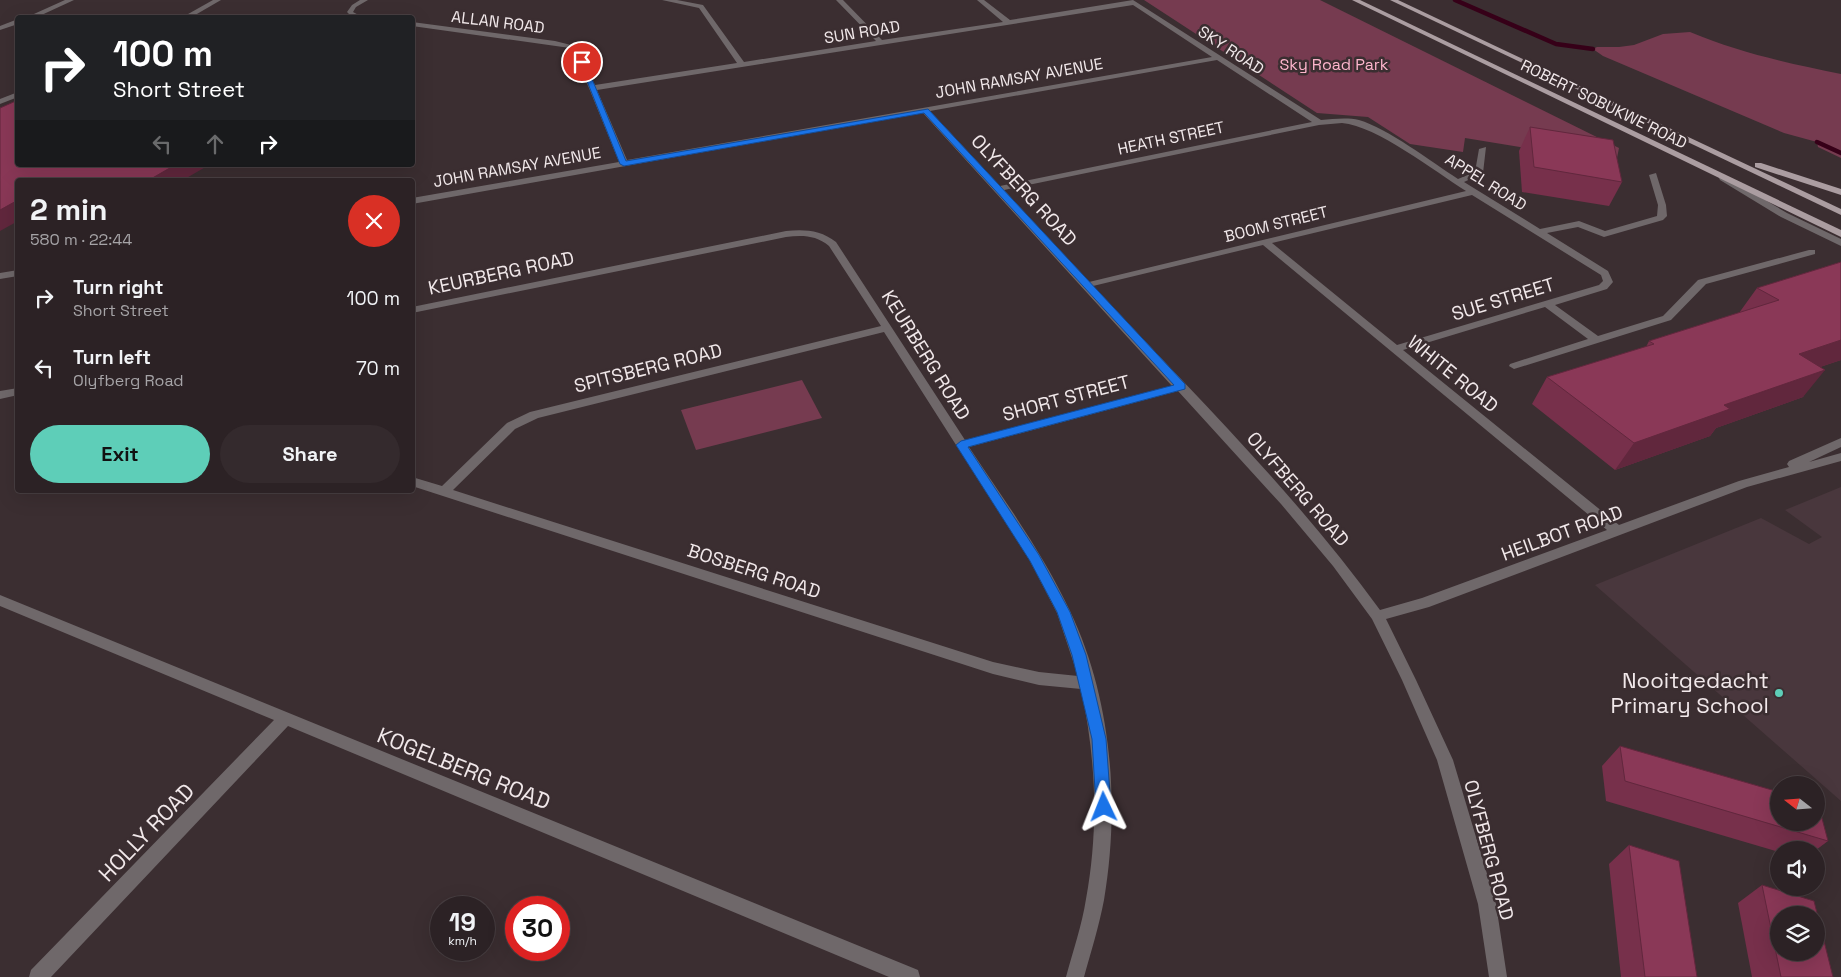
<!DOCTYPE html>
<meta charset="utf-8">
<style>
body{margin:0;font-family:"Space Grotesk",sans-serif;background:#342a2d;color:#f1f3f6;height:100vh;display:flex;flex-direction:column;font-size:19px;white-space:nowrap}
*{box-sizing:border-box;margin:0}
p{font-size:16px;color:#a6a4a7}
.icon{flex:none;width:28px;height:28px;fill:none;stroke:currentColor;stroke-width:2;stroke-linecap:round;stroke-linejoin:round}
.map{position:relative;flex:1;overflow:hidden}
.sheet{position:absolute;left:15px;top:178px;width:400px;height:315px;display:flex;flex-direction:column;background:#2c2225;border-radius:5px;box-shadow:0 5px 20px #0002,0 0 0 1px #483f42}
.sheet>*{flex:none}
.banner{position:absolute;left:15px;top:15px;width:400px;height:152px;border-radius:5px;box-shadow:0 5px 20px #0002,0 0 0 1px #483f42;background:#202124;color:#fff;overflow:hidden}
.needle{width:32px;rotate:287deg}
.fabs{position:absolute;left:1770px;top:776px;display:grid;gap:10px}
.fabs a{display:grid;place-items:center;width:55px;height:55px;border-radius:50%;background:#2c2225;box-shadow:0 5px 20px #0002,0 0 0 1px #483f42;font-size:25px}
.speed{position:absolute;left:430px;top:896px;display:flex;gap:10px;font-size:25px;font-weight:700;text-align:center}
.speed>*{display:grid;place-content:center;width:65px;height:65px;border-radius:50%;background:#2c2225;box-shadow:0 5px 20px #0002,0 0 0 1px #483f42;line-height:1}
.speed small{font-size:12px;font-weight:400}
.speed .limit{border:8px solid #d22;background:#fff;color:#111}
.pin{position:absolute;display:grid;place-items:center;width:42px;height:42px;color:#fff;margin:-21px;border:2px solid #fff;border-radius:50%;box-shadow:0 1px 5px #0007}
.me{position:absolute;width:55px;margin:-28px;rotate:358deg;stroke-linejoin:round;filter:drop-shadow(0 0 4px #0008)}
.turn{display:flex;align-items:center;gap:18px;height:105px;padding:0 15px;font-size:22px}
.turn .icon{width:65px;height:65px;stroke-width:2.5}
.turn b{display:block;font-size:35px;line-height:42px}
.lanes{display:flex;align-items:center;height:48px;padding:0 15px;background:#0003;justify-content:center;gap:25px;direction:ltr}
.lanes .off{opacity:.35}
.round{display:grid;place-items:center;flex:none;width:52px;height:52px;border-radius:26px;background:#342a2d}
.overview{display:flex;align-items:center;justify-content:space-between;height:85px;padding:0 15px}
h1{font-size:30px;font-weight:700;line-height:38px}
.button{display:flex;gap:10px;margin-top:auto;padding:10px 15px}
.button a{flex:1;height:58px;border-radius:30px;background:#5eceb8;color:#111;font-size:20px;font-weight:700;line-height:58px;text-align:center}
.button a+a{background:#342a2d;color:#f1f3f6}
ul{padding:0;list-style:none}
li{display:flex;align-items:center;gap:15px;height:70px;padding:0 15px}
li div{flex:1}
li b{display:block;font-size:19px}
li em{font-style:normal}
.map>svg:first-child{display:block}
</style>
<div class="map">
<svg width="1841" height="977" viewBox="0 0 1841 977">
<rect width="100%" height="100%" fill="#3b2e31"/>
<path fill="#49373d" d="M1841 487V801L1595 585 1761 518 1809 544 1822 537 1785 510Z"/>
<g fill="#763b50">
<path d="M1144 0H1320L1619 148 1616 163 1465 138 1463 152 1410 144 1368 117 1317 113Z"/>
<path d="M1690 32C1740 53 1788 63 1841 74V158L1818 147 1817 142 1784 133 1603 56 1593 49 1597 47H1619L1634 45 1663 34Z"/>
<path d="M802 380 822 418 696 450 681 410Z"/>
</g>
<g fill="none" stroke-linecap="round" stroke-linejoin="round">
<g stroke="#360018" stroke-width="4.5">
<path d="M1455 0 1556 44 1593 49"/>
<path d="M1817 142 1841 153"/>
</g>
<g fill="#6f686a" fill-rule="evenodd">
<path d="M65 0H74L35 18H25Z"/>
<path d="M213 0H221L190 18H181Z"/>
<path d="M360 0H368L356 7 353 12 364 18 350 15 347 12 352 5Z"/>
<path d="M662 0H677L703 5 744 62 876 41 836 0H843L882 40 1003 22 977 0H984L1010 20 1133 0 1321 120C1333 119 1347 117 1359 120 1387 128 1432 162 1458 179L1475 172 1479 149 1486 147 1483 173 1464 182 1540 229 1579 221 1605 231 1657 216 1658 205 1649 175 1656 173 1666 205 1667 216 1663 220 1604 237 1578 227 1547 233 1608 271 1613 282 1607 289 1555 305 1598 336 1663 316 1698 280 1809 250H1815V254L1706 284 1671 320 1514 369 1509 366 1510 364 1588 339 1545 307 1403 350 1619 525 1739 481 1789 467 1787 464 1789 461 1841 438V447L1809 462 1841 453V461L1747 487 1429 607 1386 619 1416 680 1453 760 1496 904 1507 977H1489L1478 904 1437 760 1402 680 1372 619 1333 566 1281 504 1178 391 969 447C1004 500 1043 553 1070 611 1112 699 1120 805 1104 900 1099 926 1091 952 1084 977H1066C1073 951 1082 925 1086 899 1099 828 1096 759 1081 689L1039 685 993 674 412 486V477L442 486 507 423 530 412 881 326 829 246C816 235 802 235 786 237L412 313V307L786 231C804 229 821 230 836 242L965 440 1172 386 923 113 412 204V198L619 162 589 88 570 48 412 26V22L555 41 575 46 595 85 737 63 699 8ZM1133 5 1212 57 627 160 597 90ZM1217 60 1312 122 1000 186 930 111ZM1342 123C1377 126 1434 171 1466 191L1089 282 1004 190 1319 125ZM1472 195 1601 275 1603 281 1599 285 1397 345 1272 243ZM1263 245 1607 530 1422 598 1380 610C1296 494 1191 391 1093 286ZM884 332 1030 561 1057 613 1078 676 1039 672 993 662 453 490 515 429 538 418Z"/>
<path d="M18 19V24L0 30V26Z"/>
<path d="M18 92V97L0 104V99Z"/>
<path d="M1723 175 1787 213 1841 239V246L1781 217 1720 180 1719 178Z"/>
<path d="M18 270V276L0 279V273Z"/>
<path d="M18 388V395L0 399V391Z"/>
<path d="M0 595 918 970 920 977H889L288 726 51 977H29L31 970 274 720 0 606Z"/>
</g>
<g fill="#ab9da1" fill-rule="evenodd">
<path d="M1352 0H1360L1841 230V237Z"/>
<path d="M1390 0H1398L1841 209V215Z"/>
<path d="M1755 163H1761L1841 189V195L1755 167Z"/>
</g>
</g>
<g fill="#77304b">
<path d="M1530 127 1622 182 1609 206 1522 192 1519 151Z"/>
<path d="M1841 262V360L1820 367 1803 397 1716 428 1710 436 1615 470 1532 404 1547 377 1646 347 1649 341 1739 313 1757 288Z"/>
<path d="M1620 746 1828 841 1816 850H1779V852L1606 801 1602 766Z"/>
<path d="M1629 845 1697 977H1621L1609 864Z"/>
<path d="M1762 885 1833 977H1752L1738 903Z"/>
</g>
<g fill="#61273d">
<path d="M175 165H209L183 180H149Z"/>
<path d="M18 200V221L0 231V210Z"/>
<path d="M1841 340V360L1778 381 1799 354Z"/>
<path d="M1825 370 1803 397 1716 428 1710 436 1615 470 1634 443 1724 405Z"/>
</g>
<g fill="#8a3857" stroke="#61273d" fill-rule="evenodd">
<path d="M18 100V165H175L149 180H18V200L0 210V108Z"/>
<path d="M1530 127 1613 140 1622 182 1534 167Z"/>
<path d="M1841 262V340L1799 354 1825 370 1724 405 1730 409 1634 443 1547 377 1654 344 1649 341 1779 300 1757 288Z"/>
<path d="M1620 746 1779 792V822H1816V802L1818 803 1828 841 1625 781Z"/>
<path d="M1629 845 1679 861 1697 977H1645Z"/>
<path d="M1762 885 1814 901 1833 977H1781ZM1779 915H1816V952H1779Z"/>
</g>
<path fill="#1a73e8" stroke="#114b97" d="M579 61 585 62 626 161 928 109 1185 384V389L968 447 1039 555 1070 612 1086 655 1106 739 1111 807 1109 812 1104 814 1098 812 1096 807 1092 739 1072 655 1057 612 1030 561 956 445 961 441 1174 385 924 113 624 166 620 164Z"/>
<circle fill="#5eceb8" stroke="#3b2e31" stroke-width="2" cx="1779" cy="693" r="5"/>
<g text-anchor="middle" dominant-baseline="central" stroke-width="5" stroke-linejoin="round" paint-order="stroke">
<g font-size="16" fill="#f1e8ea" stroke="#3b2e31">
<text transform="translate(498 22) rotate(7)">ALLAN ROAD</text>
<text transform="translate(862 32) rotate(-9)">SUN ROAD</text>
<text transform="translate(1231 50) rotate(33)">SKY ROAD</text>
<text transform="translate(1019 78) rotate(-10)">JOHN RAMSAY AVENUE</text>
<text transform="translate(1604 104) rotate(26)">ROBERT SOBUKWE ROAD</text>
<text transform="translate(1171 138) rotate(-12)">HEATH STREET</text>
<text transform="translate(517 167) rotate(-10)">JOHN RAMSAY AVENUE</text>
<text transform="translate(1486 182) rotate(32)">APPEL ROAD</text>
<text transform="translate(1276 224) rotate(-14)">BOOM STREET</text>
</g>
<g font-size="16" fill="#fdb5cc" stroke="#3b2e31">
<text x="1334" y="64">Sky Road Park</text>
</g>
<g font-size="19" fill="#f1e8ea" stroke="#3b2e31">
<text transform="translate(1024 190) rotate(47)">OLYFBERG ROAD</text>
<text transform="translate(501 273) rotate(-12)">KEURBERG ROAD</text>
<text transform="translate(1503 299) rotate(-17)">SUE STREET</text>
<text transform="translate(926 355) rotate(58)">KEURBERG ROAD</text>
<text transform="translate(648 368) rotate(-14)">SPITSBERG ROAD</text>
<text transform="translate(1453 374) rotate(39)">WHITE ROAD</text>
<text transform="translate(1066 398) rotate(-15)">SHORT STREET</text>
<text transform="translate(1298 489) rotate(49)">OLYFBERG ROAD</text>
<text transform="translate(1562 533) rotate(-20)">HEILBOT ROAD</text>
<text transform="translate(754 571) rotate(18)">BOSBERG ROAD</text>
<text transform="translate(1489 850) rotate(75)">OLYFBERG ROAD</text>
</g>
<g font-size="22" fill="#f1e8ea" stroke="#3b2e31" text-anchor="end">
<text x="1769" y="680">Nooitgedacht<tspan x="1769" dy="25">Primary School</tspan></text>
</g>
<g font-size="22" fill="#f1e8ea" stroke="#3b2e31">
<text transform="translate(464 768) rotate(22)">KOGELBERG ROAD</text>
<text transform="translate(146 832) rotate(-46)">HOLLY ROAD</text>
</g>
</g>
</svg>
<div class="fabs">
<a><svg class="needle" viewBox="-14 -14 28 28"><path d="M0-13l5 13h-10z" fill="#e53935"/><path d="M0 13l5-13h-10z" fill="#a6a4a7"/></svg></a>
<a><svg class="icon" aria-label="sound" viewBox="0 0 24 24"><path d="M4 9h4l5-4v14l-5-4H4zM17 9q2 3 0 6"/></svg></a>
<a><svg class="icon" aria-label="layers" viewBox="0 0 24 24"><path d="M12 4l9 5-9 5-9-5zM3 14l9 5 9-5"/></svg></a>
</div>
<div class="speed"><div>19<small>km/h</small></div><div class="limit">30</div></div>
<div class="pin" style="left:582px;top:62px;background:#d93025"><svg class="icon" aria-label="arrive" viewBox="0 0 24 24"><path d="M6 21V4h12l-3 4 3 4H6"/></svg></div>
<svg class="me" style="left:1104px;top:807px" viewBox="-20 -20 40 40"><path d="M0-17L14 15 0 8-14 15z" fill="#1a73e8" stroke="#fff" stroke-width="4"/></svg>
<div class="banner">
<div class="turn"><svg class="icon" aria-label="right" viewBox="0 0 24 24"><path d="M7 20v-9h11M14 6l5 5-5 5"/></svg><div><b>100 m</b>Short Street</div></div>
<div class="lanes"><svg class="icon off" aria-label="left" viewBox="0 0 24 24"><path d="M17 20v-9H6M10 6l-5 5 5 5"/></svg><svg class="icon off" aria-label="ahead" viewBox="0 0 24 24"><path d="M12 20V5M6 11l6-6 6 6"/></svg><svg class="icon" aria-label="right" viewBox="0 0 24 24"><path d="M7 20v-9h11M14 6l5 5-5 5"/></svg></div>
</div>
<section class="sheet">
<div class="overview"><div><h1>2 min</h1><p>580 m · 22:44</p></div><a class="round" style="background:#d93025;color:#fff"><svg class="icon" aria-label="close" viewBox="0 0 24 24"><path d="M6 6l12 12M18 6L6 18"/></svg></a></div>
<ul>
<li><svg class="icon" aria-label="right" viewBox="0 0 24 24"><path d="M7 20v-9h11M14 6l5 5-5 5"/></svg><div><b>Turn right</b><p>Short Street</p></div><em>100 m</em></li>
<li><svg class="icon" aria-label="left" viewBox="0 0 24 24"><path d="M17 20v-9H6M10 6l-5 5 5 5"/></svg><div><b>Turn left</b><p>Olyfberg Road</p></div><em>70 m</em></li>
</ul>
<div class="button"><a>Exit</a><a>Share</a></div>
</section>
</div>
